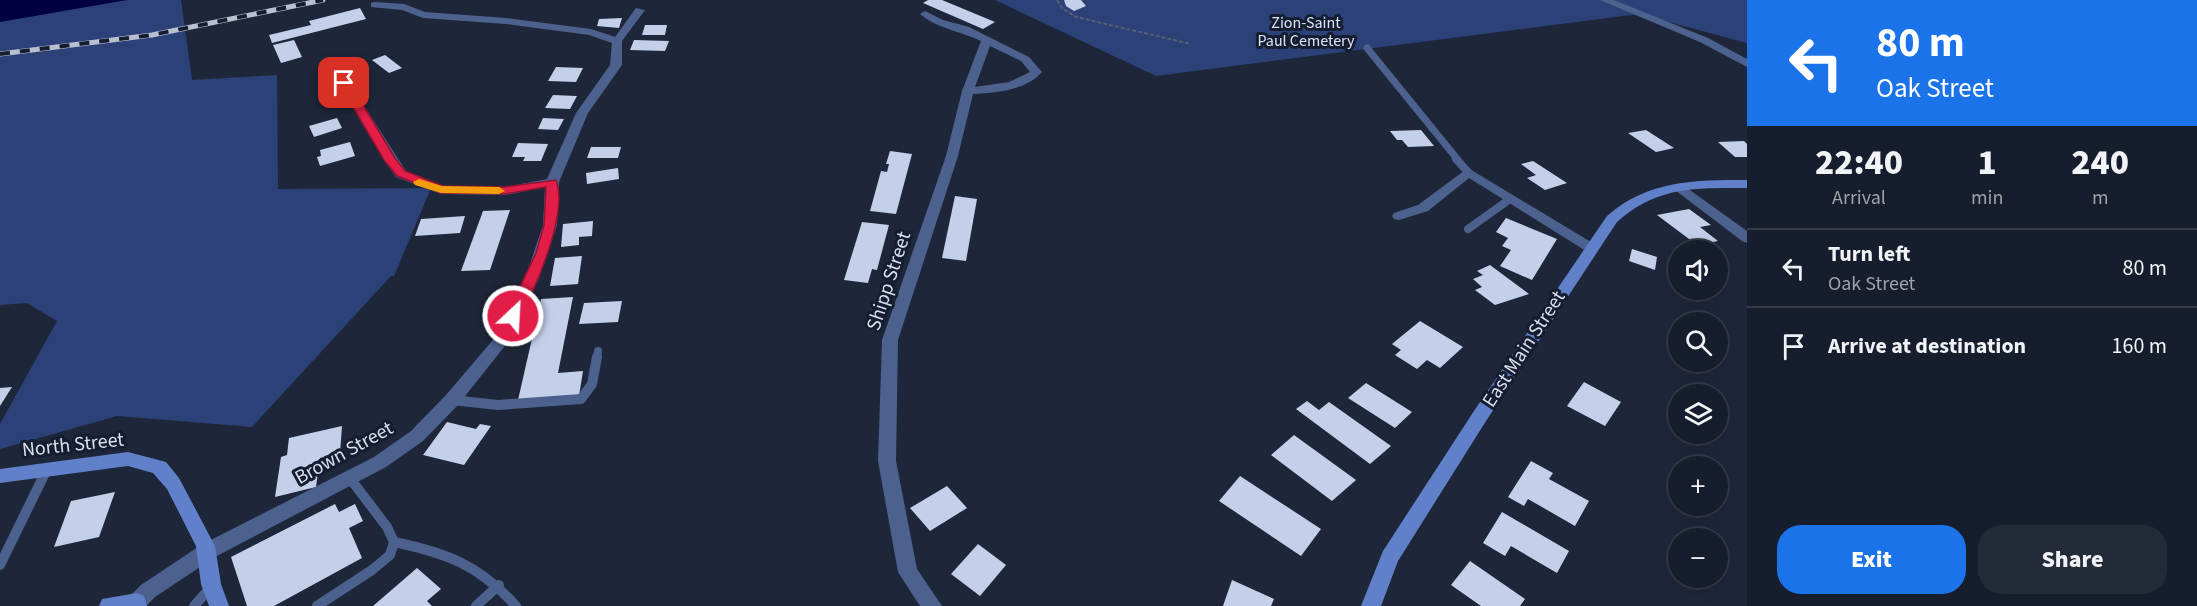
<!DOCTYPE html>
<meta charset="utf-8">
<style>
body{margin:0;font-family:"Source Sans 3",sans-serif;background:#232a38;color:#f1f3f6;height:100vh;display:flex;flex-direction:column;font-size:22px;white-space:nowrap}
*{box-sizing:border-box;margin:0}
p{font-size:20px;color:#9ea2a9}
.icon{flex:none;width:33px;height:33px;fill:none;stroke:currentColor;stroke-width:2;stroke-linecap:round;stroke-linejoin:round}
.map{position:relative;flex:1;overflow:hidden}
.sheet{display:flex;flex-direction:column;background:#161d2c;width:450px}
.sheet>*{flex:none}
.hud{background:#1a73e8;color:#fff;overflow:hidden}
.fabs{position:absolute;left:1668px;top:240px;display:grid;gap:12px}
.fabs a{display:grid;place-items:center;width:60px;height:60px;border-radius:50%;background:#161d2c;box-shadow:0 3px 15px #0003,0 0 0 2px #353b48;font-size:30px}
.pin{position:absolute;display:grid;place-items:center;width:51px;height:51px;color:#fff;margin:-26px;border-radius:12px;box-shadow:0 3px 9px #0006}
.me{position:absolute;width:66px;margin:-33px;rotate:25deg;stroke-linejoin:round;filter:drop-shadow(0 0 4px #0008)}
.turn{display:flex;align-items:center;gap:21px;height:126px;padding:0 30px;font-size:27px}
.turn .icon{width:78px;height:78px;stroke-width:2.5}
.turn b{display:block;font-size:42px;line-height:51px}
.eta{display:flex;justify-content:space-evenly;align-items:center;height:102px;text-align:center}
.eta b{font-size:36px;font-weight:800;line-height:42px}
.action{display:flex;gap:12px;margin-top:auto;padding:12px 30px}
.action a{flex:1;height:69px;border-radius:24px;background:#1a73e8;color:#fff;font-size:24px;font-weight:800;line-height:69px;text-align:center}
.action a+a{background:#232a38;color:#f1f3f6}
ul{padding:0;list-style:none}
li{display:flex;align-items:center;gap:18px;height:78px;padding:0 30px;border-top:2px solid #353b48}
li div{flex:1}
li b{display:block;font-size:22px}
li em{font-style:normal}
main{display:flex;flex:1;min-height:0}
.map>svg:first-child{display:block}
</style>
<main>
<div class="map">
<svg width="1747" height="606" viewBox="0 0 1747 606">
<rect width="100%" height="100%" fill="#1e273a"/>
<g fill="#2b4178">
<path d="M0 0H181L192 80 277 75 278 189 431 188 394 276H391L252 427 117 416 0 449V424L57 321 27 303 0 305Z"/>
<path d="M995 0H1747V43L1639 14 1156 76Z"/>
</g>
<path fill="#01003e" d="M0 0H127L0 22Z"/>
<g fill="#c4d0ea">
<path d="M928 0H942L995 22 983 29 923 3Z"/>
<path d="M1064 0H1081L1086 6 1074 11 1066 6Z"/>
<path d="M360 8 366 19 272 43 269 35 311 25 309 21Z"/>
<path d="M622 18 619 28 597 26 599 19Z"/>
<path d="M645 25H667L665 35H642Z"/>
<path d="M294 40 302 57 281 63 273 45Z"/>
<path d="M634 40 669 41 665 51 630 50Z"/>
<path d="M385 55 402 68 389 73 372 60Z"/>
<path d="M556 67 583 68 576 82 548 81Z"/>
<path d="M553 95 577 96 570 109 545 108Z"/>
<path d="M337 118 342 128 314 137 309 126Z"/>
<path d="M543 118 564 119 558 130 538 129Z"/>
<path d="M1421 130 1434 146 1408 147 1402 140H1397L1390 131Z"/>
<path d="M1646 130 1674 148 1656 152 1628 133Z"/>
<path d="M1744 141 1747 144V157H1735L1718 142Z"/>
<path d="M350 142 355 156 320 166 317 157 321 156 320 150Z"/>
<path d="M518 143 548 144 541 161H523L525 157H512Z"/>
<path d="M591 147H621L618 158H587Z"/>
<path d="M890 151 912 154 896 214 870 211 881 171 887 172 889 164H886Z"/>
<path d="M1533 161 1567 183 1545 190 1527 178 1536 175 1521 164Z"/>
<path d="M618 168 619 179 587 184 586 173Z"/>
<path d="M955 196 977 199 966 261 942 258Z"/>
<path d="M1689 209 1711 225 1700 227 1718 241 1697 245 1657 215Z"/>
<path d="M510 210 490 270 461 271 483 211Z"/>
<path d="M465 216 460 233 415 236 421 219Z"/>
<path d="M1506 218 1557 239 1532 280 1500 266 1511 250 1502 246 1508 238 1496 232Z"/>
<path d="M593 221 592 236 579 237V245L561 247 563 224Z"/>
<path d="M862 222 889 225 877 270 872 269 868 283 844 280Z"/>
<path d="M1632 249 1657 257 1655 270 1629 261Z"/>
<path d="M582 256 578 284 550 286 555 258Z"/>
<path d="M1490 265 1529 294 1495 305 1475 290 1482 287 1473 279 1483 275 1477 271Z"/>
<path d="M573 297 558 373 583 371 579 396 518 400 541 299Z"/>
<path d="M622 301 618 322 579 324 584 303Z"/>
<path d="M1420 321 1463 347 1440 368 1427 360 1417 369 1395 355 1401 350 1392 344Z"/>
<path d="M1584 382 1621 402 1605 426 1567 406Z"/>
<path d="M1366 383 1412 412 1395 428 1348 398Z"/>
<path d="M12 387 0 406V388Z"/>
<path d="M1307 401 1319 410 1329 402 1391 446 1370 464 1296 409Z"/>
<path d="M447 422 476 429 480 424 491 426 464 465 423 455Z"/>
<path d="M342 426 340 453 320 458 316 487 275 497 281 457 287 455 289 438Z"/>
<path d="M1294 435 1356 480 1332 501 1271 455Z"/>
<path d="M1531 461 1553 473 1549 479 1589 501 1575 526 1528 499 1524 506 1508 497Z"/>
<path d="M1240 476 1321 529 1301 556 1219 501Z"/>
<path d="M947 486 967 508 930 531 910 508Z"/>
<path d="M115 492 99 537 54 547 71 501Z"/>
<path d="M335 504 339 512 355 504 363 521 349 528 362 558 274 606H247L231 557Z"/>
<path d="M1502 512 1569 551 1557 573 1511 546 1505 556 1483 543Z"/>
<path d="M978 544 1006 565 980 596 951 574Z"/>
<path d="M1470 561 1525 599 1520 606H1481L1451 585Z"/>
<path d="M417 568 441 589 427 601 432 606H373Z"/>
<path d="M1232 580 1274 599 1271 606H1223Z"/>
</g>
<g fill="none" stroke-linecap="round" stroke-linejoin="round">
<path stroke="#586072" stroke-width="2" stroke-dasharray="4 2" stroke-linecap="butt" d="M1057 0 1062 8 1076 17 1191 44"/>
<path stroke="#4d618f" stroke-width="7" d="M1367 48 1458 160"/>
<g stroke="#4d618f" stroke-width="8">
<path d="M1456 159 1468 172"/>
<path d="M1468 229 1510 199"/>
<path d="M597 359 598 351"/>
</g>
<g stroke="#4d618f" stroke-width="10">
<path d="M452 400 498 405 581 399 592 384 597 357"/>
<path d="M394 542C447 553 479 565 516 606"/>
<path d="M0 565 47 469"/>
<path d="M194 606 210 588"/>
<path d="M317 606 372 570 390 555 394 542 387 527 349 477"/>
<path d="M476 606 499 585"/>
</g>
<g fill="#4d618f" fill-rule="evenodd">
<path d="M1600 0H1614L1708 38 1747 59V67L1700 42Z"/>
<path d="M375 2 404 4 425 12 506 18 591 29 615 37 636 8 645 10 622 41V65L588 113 559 182 557 225 540 276 512 337 458 405 423 441 386 467 215 557 155 597 146 606H129L127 602 130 596 141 585 201 545 374 457 411 431 446 395 498 334 526 276 543 225 545 187 505 195 441 194 396 177 384 160 338 83 340 81H348L406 171 443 186 505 187 547 179 576 113 610 65 612 43 589 35 506 24 423 18 402 10 371 7V3Z"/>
<path d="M925 11 943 20 969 27 1029 57 1042 72C1025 91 997 92 973 94L958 156 898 340 896 461 917 569 942 606H920L898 572 878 461 882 340 946 156 962 91 981 41C962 32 934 27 920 14ZM990 46 1021 61 1030 72 1009 82 975 87Z"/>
<path d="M1468 168 1596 245 1598 248 1596 251H1586L1469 178 1428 211 1399 220 1394 219 1392 216 1394 213 1418 205Z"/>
<path d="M1680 183 1747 231V243L1742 241 1675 190 1673 187Z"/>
</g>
<g fill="#6180ca" fill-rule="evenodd">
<path d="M1747 180V188C1696 188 1657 186 1617 222L1486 421 1398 561 1381 606H1361L1383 551 1474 411 1607 216C1648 180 1695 180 1747 180Z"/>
<path d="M128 452 166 462 179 478 215 546 221 584 229 606H209L201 584 196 546 167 489 153 473 128 466 0 483V469Z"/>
<path d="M137 593 144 596 147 606H99L102 599Z"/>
</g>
<defs>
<path id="rail" d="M0 54 152 35 323 0"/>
</defs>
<use href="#rail" stroke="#b9c0cf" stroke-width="5"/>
<use href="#rail" stroke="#151d30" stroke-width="4" stroke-dasharray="10" stroke-linecap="butt"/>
</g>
<path fill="#e11d48" stroke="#92132f" stroke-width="1.5" d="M340 80H348L395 158 405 171 443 186 505 187 556 180C569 213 535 290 518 320L513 321 506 316 536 253 544 225 546 187 505 194 441 193 397 176 384 160 339 83Z"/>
<path fill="#f59e0b" d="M419 179 442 186 499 187 505 191 499 194 441 193 415 185 413 182Z"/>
<g text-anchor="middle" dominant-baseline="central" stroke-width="6" stroke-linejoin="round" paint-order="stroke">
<g font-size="16" fill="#dbe4f8" stroke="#151d30">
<text x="1306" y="23">Zion-Saint<tspan x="1306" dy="18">Paul Cemetery</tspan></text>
</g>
<g font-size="20" fill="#d9dfed" stroke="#151d30">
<text transform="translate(889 281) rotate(-72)">Shipp Street</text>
<text transform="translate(1524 349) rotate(-57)">East Main Street</text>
<text transform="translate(73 445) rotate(-6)">North Street</text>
<text transform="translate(344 453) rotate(-29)">Brown Street</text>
</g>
</g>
</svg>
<div class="fabs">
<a><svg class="icon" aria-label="sound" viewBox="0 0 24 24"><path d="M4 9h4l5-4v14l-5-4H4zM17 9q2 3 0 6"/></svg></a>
<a><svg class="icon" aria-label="search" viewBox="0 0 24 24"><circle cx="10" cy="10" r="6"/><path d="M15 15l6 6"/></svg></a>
<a><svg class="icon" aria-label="layers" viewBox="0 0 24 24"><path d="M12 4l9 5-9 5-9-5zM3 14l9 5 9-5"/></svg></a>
<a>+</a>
<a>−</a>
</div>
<div class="pin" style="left:344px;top:83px;background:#d93025"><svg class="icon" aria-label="arrive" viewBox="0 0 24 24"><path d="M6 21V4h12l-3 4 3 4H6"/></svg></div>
<svg class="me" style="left:513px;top:316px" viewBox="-20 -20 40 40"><circle r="17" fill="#e11d48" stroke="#fff" stroke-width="3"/><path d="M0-11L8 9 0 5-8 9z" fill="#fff"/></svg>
</div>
<section class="sheet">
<div class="hud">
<div class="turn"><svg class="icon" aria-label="left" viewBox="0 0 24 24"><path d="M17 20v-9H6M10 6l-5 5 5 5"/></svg><div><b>80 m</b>Oak Street</div></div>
</div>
<div class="eta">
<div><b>22:40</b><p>Arrival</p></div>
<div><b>1</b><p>min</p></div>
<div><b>240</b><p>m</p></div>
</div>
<ul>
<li><svg class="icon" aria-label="left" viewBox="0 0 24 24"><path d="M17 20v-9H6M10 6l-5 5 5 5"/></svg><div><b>Turn left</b><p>Oak Street</p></div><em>80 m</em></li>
<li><svg class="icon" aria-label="arrive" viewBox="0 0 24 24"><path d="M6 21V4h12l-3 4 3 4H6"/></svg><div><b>Arrive at destination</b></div><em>160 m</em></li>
</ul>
<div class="action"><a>Exit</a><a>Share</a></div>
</section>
</main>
